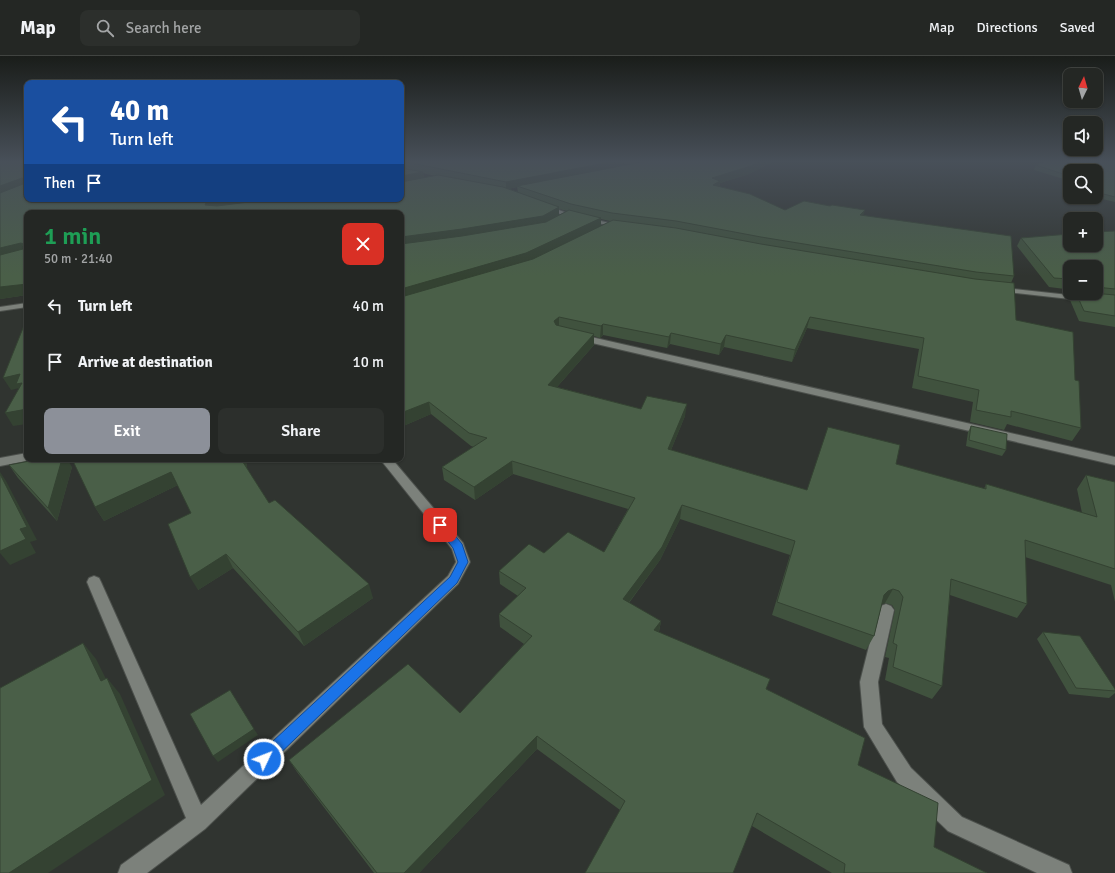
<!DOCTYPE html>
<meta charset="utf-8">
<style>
body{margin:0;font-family:Signika,sans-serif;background:#2c2f2c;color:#f1f3f6;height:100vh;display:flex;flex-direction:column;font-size:15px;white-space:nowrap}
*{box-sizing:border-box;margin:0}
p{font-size:13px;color:#a3a5a6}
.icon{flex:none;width:22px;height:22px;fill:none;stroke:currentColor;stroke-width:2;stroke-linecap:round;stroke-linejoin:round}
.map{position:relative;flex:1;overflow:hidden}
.sheet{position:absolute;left:24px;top:154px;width:380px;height:252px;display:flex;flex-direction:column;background:#242724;border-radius:8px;box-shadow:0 1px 3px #0004,0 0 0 1px #414441}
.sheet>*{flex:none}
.banner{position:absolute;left:24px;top:24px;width:380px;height:122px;border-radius:8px;box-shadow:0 1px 3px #0004,0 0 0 1px #414441;background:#1a4fa0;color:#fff;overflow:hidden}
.needle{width:26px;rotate:5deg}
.fabs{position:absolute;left:1063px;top:12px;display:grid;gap:8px}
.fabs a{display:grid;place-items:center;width:40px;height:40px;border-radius:8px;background:#242724;box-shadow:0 1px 3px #0004,0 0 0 1px #414441;font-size:20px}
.pin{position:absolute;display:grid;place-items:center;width:34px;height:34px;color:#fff;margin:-17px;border-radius:8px;box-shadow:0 2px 6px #0006}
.me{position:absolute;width:44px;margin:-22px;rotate:47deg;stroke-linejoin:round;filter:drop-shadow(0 0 3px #0008)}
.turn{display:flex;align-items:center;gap:14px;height:84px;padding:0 20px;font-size:18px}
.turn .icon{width:52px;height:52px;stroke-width:2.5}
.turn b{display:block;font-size:28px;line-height:34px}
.then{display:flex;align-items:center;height:38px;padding:0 20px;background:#0003;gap:8px;font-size:15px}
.round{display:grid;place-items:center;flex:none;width:42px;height:42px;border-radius:8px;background:#2c2f2c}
.headline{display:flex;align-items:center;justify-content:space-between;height:68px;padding:0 20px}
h1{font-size:24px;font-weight:600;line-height:30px;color:#1e9e55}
.cta{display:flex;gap:8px;margin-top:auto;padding:8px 20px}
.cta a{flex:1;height:46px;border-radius:8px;background:#8c9099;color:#fff;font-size:16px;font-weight:600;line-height:46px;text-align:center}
.cta a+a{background:#2c2f2c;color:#f1f3f6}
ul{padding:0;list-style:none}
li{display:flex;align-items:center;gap:12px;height:56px;padding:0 20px}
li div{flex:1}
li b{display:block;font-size:15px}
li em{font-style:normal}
header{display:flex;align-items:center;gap:24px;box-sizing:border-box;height:56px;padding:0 20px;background:#242724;border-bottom:1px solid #414441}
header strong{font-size:19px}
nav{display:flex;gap:22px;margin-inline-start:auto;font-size:14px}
.search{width:280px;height:36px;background:#2c2f2c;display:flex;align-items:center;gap:10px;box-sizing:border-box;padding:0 14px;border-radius:8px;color:#a3a5a6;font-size:15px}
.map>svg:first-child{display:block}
</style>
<header>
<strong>Map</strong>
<div class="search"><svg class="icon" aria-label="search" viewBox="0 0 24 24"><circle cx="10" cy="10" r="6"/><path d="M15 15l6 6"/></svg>Search here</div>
<nav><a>Map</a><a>Directions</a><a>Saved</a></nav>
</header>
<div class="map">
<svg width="1115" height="817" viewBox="0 0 1115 817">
<rect width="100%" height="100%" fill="#303430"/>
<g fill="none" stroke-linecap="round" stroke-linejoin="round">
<defs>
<g id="street">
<path d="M545 149 570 158 623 170 620 172 566 160 543 152 542 151Z"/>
<path d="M996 231 1115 244V248L999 235H996Z"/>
<path d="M27 247V251L0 255V251Z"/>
<path d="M578 278 1115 401V409L575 283 574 281 575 279Z"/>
<path d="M27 397V403L31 404 0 410V402Z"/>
<path d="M380 403H392L463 487 470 506 458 528 205 773 147 817H118L121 809 186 762 87 526 89 522 94 520 99 522 101 526 201 749 448 520 456 506 452 493Z"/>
<path d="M886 548 891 550 894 554 878 626 882 668 911 712 962 761 1069 809 1072 817H1037L948 775 897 726 864 671 860 626 878 554 881 550Z"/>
</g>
</defs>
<use href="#street" stroke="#4c504c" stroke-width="2"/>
<use href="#street" fill="#7c817b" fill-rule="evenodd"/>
</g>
<g fill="#40523e" fill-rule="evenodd">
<path d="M0 105H27V143H401V105H774L749 118 720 127 719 131 785 154 864 159 1014 220 1011 227 1016 264 1075 324 1081 372 1072 385 1007 368 1004 374 970 366 973 346 912 332 919 293 807 272 792 306 724 291 719 299 670 288 667 292 603 279 600 282 594 280V289L557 331 641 353 685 360 671 394 807 434 896 408 984 433 986 428 1082 457 1077 433 1086 419 1115 426V546L1111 529 1025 501 1027 548 1017 562 950 539 942 630 932 643 885 624 889 602 885 601 895 554 892 549 885 547 882 548 874 580 866 594 772 559 790 499 680 463 660 504 629 547 661 565 659 576 766 633 858 709 934 791 987 817H832L752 770 620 754 537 693 419 817H374L297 716 289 704 460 657 524 588 500 571 499 558 518 540 500 528 499 515 544 497 604 496 628 453 513 418 475 444 444 424 442 411 474 391 471 390 431 358 401 371V157H27V239L0 243ZM622 107 630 108 622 110ZM423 117 435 120 424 122ZM517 131 518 136 508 133ZM559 153 567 155 559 159ZM601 163 610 165 601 170Z"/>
<path d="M1115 105V146L1094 141H1096V115H1070V127L1063 126 1064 123 1034 114 1036 109Z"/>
<path d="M1115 175V271L1079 265 1070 244 1073 238 1067 237 1065 233 1049 231 1017 190 1021 182ZM1070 211H1096V237H1070Z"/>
<path d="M971 370 1006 394 1002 400 966 390 968 376Z"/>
<path d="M245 403 247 410 246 411 269 447 373 542 304 590 233 512 198 534 191 457 178 429 104 465 95 451Z"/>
<path d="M9 409 72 411 57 465 18 422Z"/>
<path d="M1043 576 1115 633V637L1109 642 1069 638 1037 583Z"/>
</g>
<g fill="#344232">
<path d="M616 105H622L621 112 517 130V131L506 133V126Z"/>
<path d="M635 105H660L635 109Z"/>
<path d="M761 105H774L749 118 720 127 719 133 711 130 712 122Z"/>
<path d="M423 116 424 124 401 127V120Z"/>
<path d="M22 122 26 130 0 140V130Z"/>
<path d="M222 143H287L209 156 205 149 206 147Z"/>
<path d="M559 151V159L543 169 401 190V181Z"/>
<path d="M865 154 862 163 860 159Z"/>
<path d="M601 162V170L526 207 401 244V233Z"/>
<path d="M21 187 27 197 0 203V192Z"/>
<path d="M27 228V239L0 243V231Z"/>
<path d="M559 261V273L554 276V265Z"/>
<path d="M810 261 807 272 792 306 795 294Z"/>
<path d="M603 268V279L600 282 601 270Z"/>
<path d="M671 277 670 288 667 292 669 281Z"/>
<path d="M594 278V289L548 341V329Z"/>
<path d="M726 279 724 291 719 299 721 288Z"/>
<path d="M20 318 24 331 11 334 3 322Z"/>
<path d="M429 346 431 358 401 371V357Z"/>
<path d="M687 348 685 360 666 406 668 393Z"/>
<path d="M27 353V368L13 370 5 357Z"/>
<path d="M62 403H67L72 411 57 465 48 452Z"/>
<path d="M240 403H246H245L247 410 243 412Z"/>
<path d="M512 405 513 418 475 444 474 431Z"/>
<path d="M0 416 6 425 37 484 30 486 36 497 10 509 0 497V495L20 473 0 418Z"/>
<path d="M171 416 178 429 104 465 95 451Z"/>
<path d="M682 449 680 463 660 504 621 557 623 543Z"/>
<path d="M226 498 233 512 198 534 190 521Z"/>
<path d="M369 528 373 542 304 590 298 576Z"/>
<path d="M893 533 885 547 880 549 884 539 888 535Z"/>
<path d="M661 565 658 579 654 574Z"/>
<path d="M83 587 96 603 115 641 101 625Z"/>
<path d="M107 622 120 638 165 739 48 817H9Z"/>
<path d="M254 673 258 679 218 706 213 700Z"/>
<path d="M537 680V693L419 817H404Z"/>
</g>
<g fill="#4a5f48" stroke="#344232">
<path d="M0 105H27V143H222L206 147 205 149 217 150 273 143H401V126L438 119 503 131 559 151 543 160 462 173 401 181V157H27V228L0 231V199L23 193V188L21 187 0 192V137L23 128 24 123 22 122 0 130Z"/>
<path d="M401 105H616L506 126Z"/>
<path d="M646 105H761L751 110 712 122 720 125 713 129 750 138 785 154 804 145 830 150 832 149 865 154 860 159 1011 180 1014 220 976 216 761 181 676 165 612 157 571 148 517 130Z"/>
<path d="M1046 105H1115V141L1096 136V129H1097H1096V115H1070V122L1066 121V119L1036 109Z"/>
<path d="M401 112 423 116 401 120Z"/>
<path d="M569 154 601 162 526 197 401 233V188L462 180 546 166Z"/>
<path d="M613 164 676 172 761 188 975 223 1014 227 1016 264 1073 276 1075 324 1079 325 1081 372 1011 355V361L976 354 979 334 918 320 924 282 810 261 795 294 726 279 721 288 671 277 669 281 603 268 601 270 559 261 554 265 556 269 594 278 548 329 641 353 647 340 687 348 668 393 807 434 828 371 900 389 896 408 986 433V428L1097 461 1086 419 1115 426V513L1025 484 1027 548 951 523 942 630 893 611 897 589 893 587 903 541 899 535 893 533 888 535 884 539 874 580 777 546 795 485 682 449 662 491 623 543 661 565 654 574 770 623 766 633 865 682 858 709 938 747 934 791 987 817H844L845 808 757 757 733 817H585L625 745 537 680 404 817H377L289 704 408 608 460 657 532 580 499 558 526 532 499 515 529 488 544 497 568 476 604 496 635 442 512 405 474 431 442 411 487 382 469 377 429 346 401 357V241L533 203Z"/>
<path d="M1115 175V233L1096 231V211H1070V224V223L1054 222 1021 182 1070 178V189H1096V176Z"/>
<path d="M1076 237H1093L1115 239V260L1084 255Z"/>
<path d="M27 262V353L5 357 22 327 16 328 20 318 3 322Z"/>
<path d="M971 370 1007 378 1006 394 969 384Z"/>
<path d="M40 403H62L48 452 9 409Z"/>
<path d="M72 403H241L269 447 275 444 369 528 298 576 226 498 190 521 168 468 191 457 171 416 95 451Z"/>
<path d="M0 418 27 471 20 473 26 483 0 495Z"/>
<path d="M1043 576 1080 580 1115 633V635L1076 632Z"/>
<path d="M83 587 101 625 107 622 152 724 9 817H0V632Z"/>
<path d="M230 634 254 673 213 700 190 658Z"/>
</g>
<linearGradient id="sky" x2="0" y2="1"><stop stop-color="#1a1d1a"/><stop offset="0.48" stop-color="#485059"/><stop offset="1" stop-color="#485059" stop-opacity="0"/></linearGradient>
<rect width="1115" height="220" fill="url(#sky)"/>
<path fill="#1a73e8" stroke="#114b97" d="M440 465 444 466 462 488 468 506 457 527 269 708 264 710 259 708 257 703 259 698 450 521 458 506 453 492 435 469 436 466Z"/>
</svg>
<div class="fabs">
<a><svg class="needle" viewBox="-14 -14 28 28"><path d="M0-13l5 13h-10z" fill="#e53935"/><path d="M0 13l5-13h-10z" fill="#a3a5a6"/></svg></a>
<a><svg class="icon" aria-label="sound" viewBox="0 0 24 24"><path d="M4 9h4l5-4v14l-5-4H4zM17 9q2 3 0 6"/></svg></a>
<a><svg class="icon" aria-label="search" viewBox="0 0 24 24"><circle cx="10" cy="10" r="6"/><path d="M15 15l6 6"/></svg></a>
<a>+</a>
<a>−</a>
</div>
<div class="pin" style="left:440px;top:469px;background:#d93025"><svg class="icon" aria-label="arrive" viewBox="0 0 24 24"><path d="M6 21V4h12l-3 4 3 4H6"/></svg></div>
<svg class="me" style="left:264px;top:703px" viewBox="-20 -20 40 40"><circle r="17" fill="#1a73e8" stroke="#fff" stroke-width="3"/><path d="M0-11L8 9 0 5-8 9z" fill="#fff"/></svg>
<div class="banner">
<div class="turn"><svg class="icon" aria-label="left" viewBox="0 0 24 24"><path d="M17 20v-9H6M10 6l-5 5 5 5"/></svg><div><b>40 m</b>Turn left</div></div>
<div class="then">Then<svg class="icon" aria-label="arrive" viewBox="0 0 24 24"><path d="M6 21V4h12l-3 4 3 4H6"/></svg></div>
</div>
<section class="sheet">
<div class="headline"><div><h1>1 min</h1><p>50 m · 21:40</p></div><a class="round" style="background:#d93025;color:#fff"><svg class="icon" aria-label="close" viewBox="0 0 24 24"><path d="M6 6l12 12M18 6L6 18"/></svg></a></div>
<ul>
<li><svg class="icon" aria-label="left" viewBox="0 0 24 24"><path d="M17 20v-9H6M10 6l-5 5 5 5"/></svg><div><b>Turn left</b></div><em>40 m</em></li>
<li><svg class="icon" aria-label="arrive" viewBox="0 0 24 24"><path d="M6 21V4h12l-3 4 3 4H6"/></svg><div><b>Arrive at destination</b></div><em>10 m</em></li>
</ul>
<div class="cta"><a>Exit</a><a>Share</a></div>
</section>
</div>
